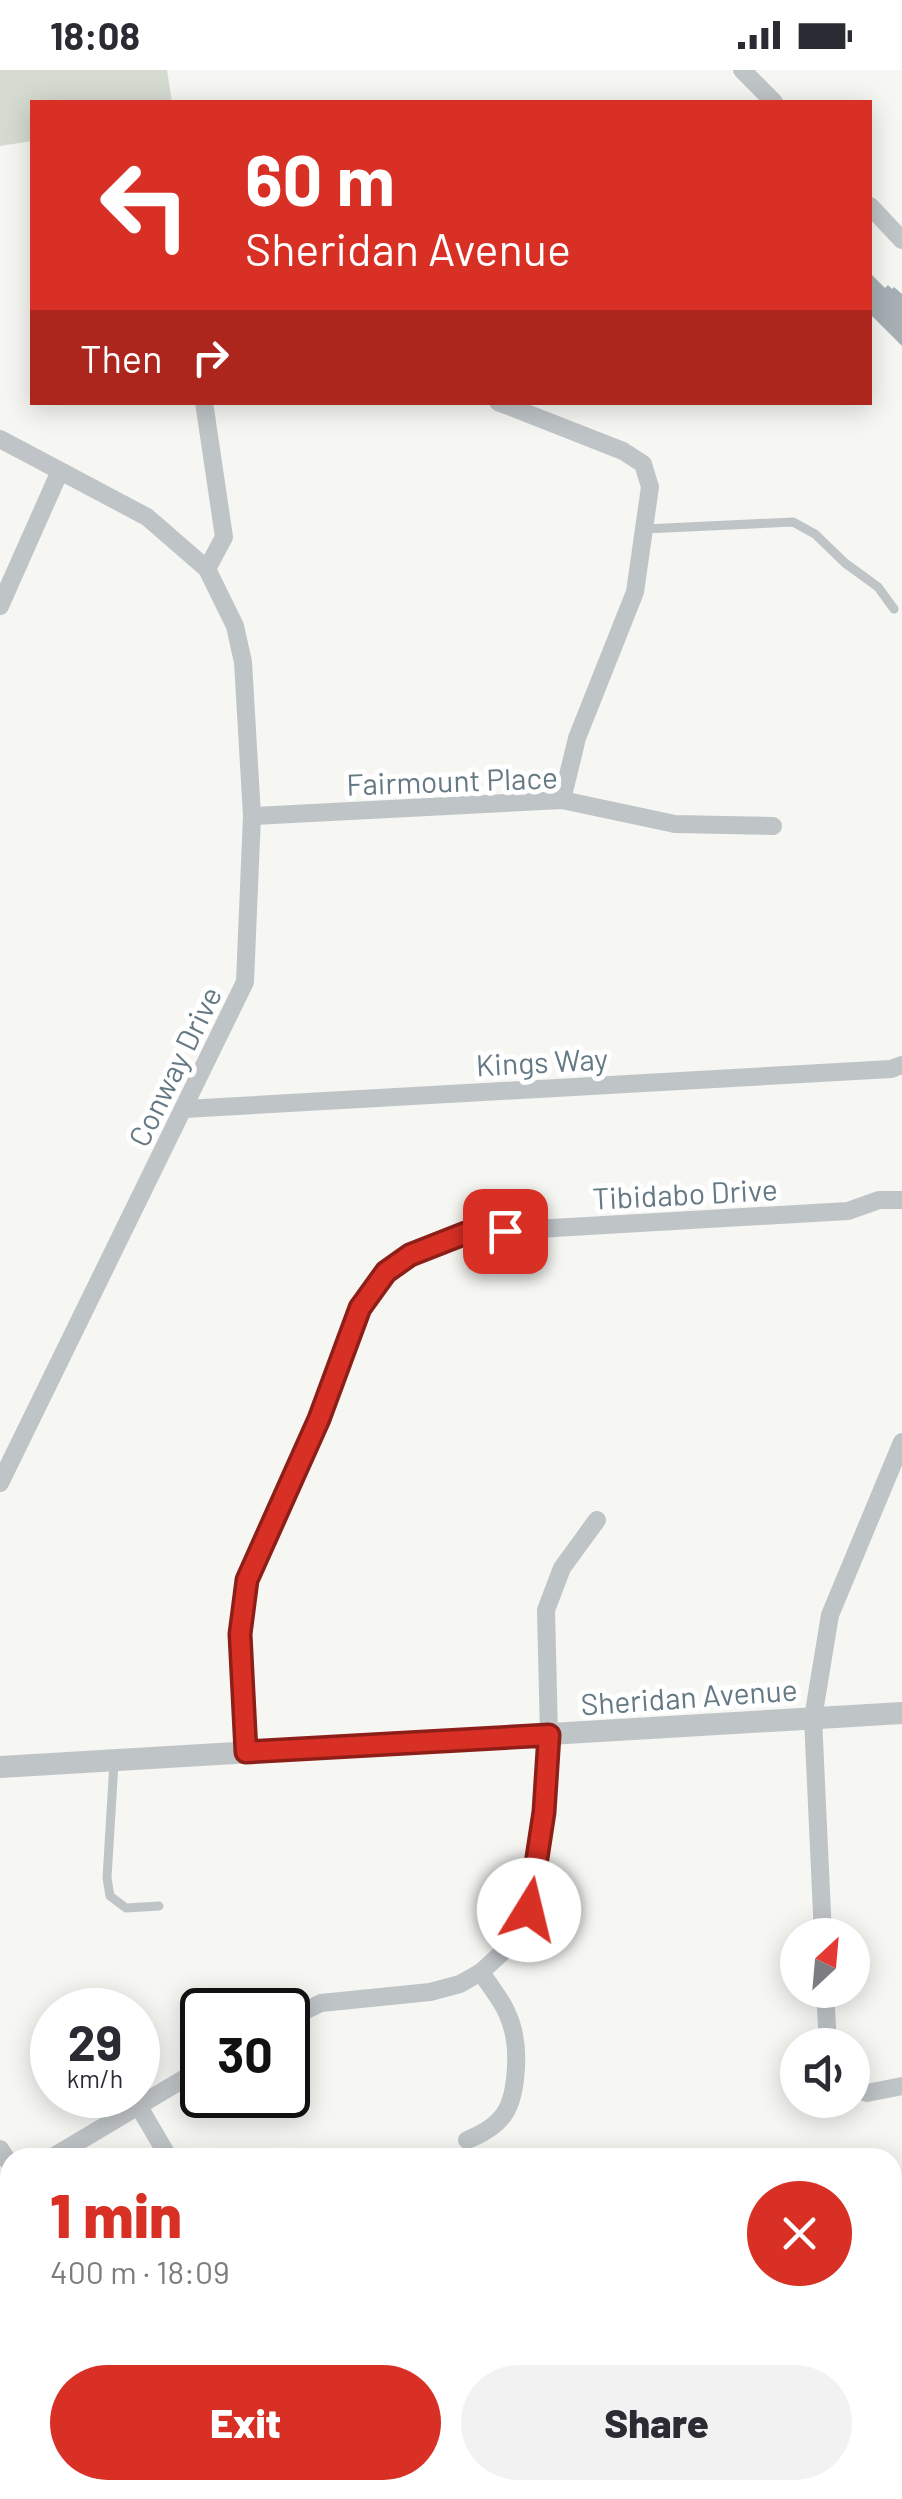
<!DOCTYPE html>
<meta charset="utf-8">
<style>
body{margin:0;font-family:Barlow,sans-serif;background:#f2f2f3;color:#2b2b33;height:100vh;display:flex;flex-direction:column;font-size:38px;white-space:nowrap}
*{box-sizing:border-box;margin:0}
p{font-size:32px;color:#7c7c81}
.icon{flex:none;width:55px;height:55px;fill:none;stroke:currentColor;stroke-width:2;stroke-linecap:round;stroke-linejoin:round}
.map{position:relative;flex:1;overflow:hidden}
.sheet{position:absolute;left:0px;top:2078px;width:902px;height:352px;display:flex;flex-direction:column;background:#fff;border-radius:30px 30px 0 0;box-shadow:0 5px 25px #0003}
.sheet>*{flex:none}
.hud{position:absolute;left:30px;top:30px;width:842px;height:305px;border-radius:0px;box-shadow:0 5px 25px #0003;background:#d93025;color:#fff;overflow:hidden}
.needle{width:65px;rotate:26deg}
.fabs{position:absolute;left:780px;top:1848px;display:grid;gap:20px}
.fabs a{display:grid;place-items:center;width:90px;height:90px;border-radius:50%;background:#fff;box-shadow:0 5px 25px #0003;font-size:50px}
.speed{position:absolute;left:30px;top:1918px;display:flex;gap:20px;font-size:50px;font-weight:700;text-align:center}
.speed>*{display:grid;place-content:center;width:130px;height:130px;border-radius:50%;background:#fff;box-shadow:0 5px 25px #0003;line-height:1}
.speed small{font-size:25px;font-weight:400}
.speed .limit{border:5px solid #111;border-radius:15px;background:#fff;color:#111}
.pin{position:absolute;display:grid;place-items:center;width:85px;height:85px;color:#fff;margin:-42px;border-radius:20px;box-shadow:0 5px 15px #0006}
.me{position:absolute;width:110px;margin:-55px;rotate:9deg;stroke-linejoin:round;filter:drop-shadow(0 0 8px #0008)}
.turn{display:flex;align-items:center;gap:35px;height:210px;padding:0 50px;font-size:45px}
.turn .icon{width:130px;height:130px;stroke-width:2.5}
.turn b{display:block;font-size:70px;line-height:85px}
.then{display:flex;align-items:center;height:95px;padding:0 50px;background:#0003;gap:20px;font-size:38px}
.round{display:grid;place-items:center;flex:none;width:105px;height:105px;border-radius:52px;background:#f2f2f3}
.summary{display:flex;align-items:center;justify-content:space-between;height:170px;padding:0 50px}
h1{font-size:60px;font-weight:800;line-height:75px;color:#d93025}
.button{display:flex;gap:20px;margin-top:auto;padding:20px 50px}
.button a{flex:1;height:115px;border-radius:60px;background:#d93025;color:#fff;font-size:40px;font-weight:800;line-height:115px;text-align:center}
.button a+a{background:#f2f2f3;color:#2b2b33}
.status{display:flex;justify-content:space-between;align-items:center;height:70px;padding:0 50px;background:#fff;direction:ltr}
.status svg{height:28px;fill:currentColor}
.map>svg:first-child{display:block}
</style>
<div class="status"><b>18:08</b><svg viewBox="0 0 49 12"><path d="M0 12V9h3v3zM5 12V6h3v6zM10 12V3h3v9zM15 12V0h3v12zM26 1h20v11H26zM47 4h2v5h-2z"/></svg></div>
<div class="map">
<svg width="902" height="2429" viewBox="0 0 902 2429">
<rect width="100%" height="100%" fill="#f6f6f3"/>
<path fill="#d6dbd2" d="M0 0H167L172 32H32V71L0 76Z"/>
<path fill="#a6b0b4" d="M870 203 885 218 888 215 892 219 894 217 902 224V276L870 244Z"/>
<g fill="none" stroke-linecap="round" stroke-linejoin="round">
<g stroke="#bfc4c7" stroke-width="9">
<path d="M645 459 793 452 815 464 845 493 878 517 894 539"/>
<path d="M114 1693 107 1808 110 1826 126 1838 159 1836"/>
<path d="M892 2231 902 2285"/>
<path d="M892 2372 902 2366"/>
<path d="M212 2420V2429"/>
<path d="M410 2420 420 2429"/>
<path d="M618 2420V2429"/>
<path d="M790 2420V2423L798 2420"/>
<path d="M508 2429 521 2420"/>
</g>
<g stroke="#bfc4c7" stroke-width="18">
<path d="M742 0 774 32"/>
<path d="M870 136 902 170"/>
<path d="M204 332 224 467 207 499"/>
<path d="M498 332 623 381 643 394 650 417 635 522 577 668 562 730"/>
<path d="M0 369 147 447 207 499 235 556 243 592 252 746 245 912 0 1413"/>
<path d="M0 536 60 401"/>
<path d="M252 746 562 730 675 754 773 756"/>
<path d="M185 1039 891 999 902 995"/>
<path d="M246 1683 240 1564 247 1510 319 1349 360 1237 386 1202 410 1185 467 1163 848 1141 879 1130H902"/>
<path d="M823 1865 813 1648 830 1545 902 1372"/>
<path d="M825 1920 828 1975"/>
<path d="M288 1949 321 1933 430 1922 460 1914 481 1902 506 1879 529 1840 544 1742 549 1665 546 1540 562 1498 597 1450"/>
<path d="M852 2018 867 2023 902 2016"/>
<path d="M138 2035 169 2088"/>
<path d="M467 2070C505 2055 514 2037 516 1997 517 1979 515 1960 507 1943 501 1929 489 1915 481 1902"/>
<path d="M0 2079 10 2094"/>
<path d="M51 2088 202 1998"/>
<path d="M0 2117 10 2112"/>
</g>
<path stroke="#bfc4c7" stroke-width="22" d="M0 1697 902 1643"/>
</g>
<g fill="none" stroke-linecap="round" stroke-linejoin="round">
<defs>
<path id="route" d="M505 1161 466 1163 410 1185 386 1202 360 1238 319 1349 247 1510 240 1564 246 1682 549 1665 544 1742 529 1840"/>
</defs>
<use href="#route" stroke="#8d1f18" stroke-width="25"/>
<use href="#route" stroke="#d93025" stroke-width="18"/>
</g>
<g text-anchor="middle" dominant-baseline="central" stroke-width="10" stroke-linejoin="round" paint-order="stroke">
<g font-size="30" fill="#657984" stroke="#fff">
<text transform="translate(452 710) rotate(-2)">Fairmount Place</text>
<text transform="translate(542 991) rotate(-3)">Kings Way</text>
<text transform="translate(174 996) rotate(-64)">Conway Drive</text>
<text transform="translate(685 1123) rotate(-3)">Tibidabo Drive</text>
<text transform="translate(689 1626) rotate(-4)">Sheridan Avenue</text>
</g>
</g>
</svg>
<div class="fabs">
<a><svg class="needle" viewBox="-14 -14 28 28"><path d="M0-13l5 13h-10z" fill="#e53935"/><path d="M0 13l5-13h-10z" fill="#7c7c81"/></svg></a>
<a><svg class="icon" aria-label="sound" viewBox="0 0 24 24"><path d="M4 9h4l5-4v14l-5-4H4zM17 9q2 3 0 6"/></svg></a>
</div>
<div class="speed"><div>29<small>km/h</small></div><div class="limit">30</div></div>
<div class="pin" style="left:505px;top:1161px;background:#d93025"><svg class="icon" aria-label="arrive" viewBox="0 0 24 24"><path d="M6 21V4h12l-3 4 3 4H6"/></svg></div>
<svg class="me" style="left:529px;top:1840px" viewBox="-20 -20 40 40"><circle r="19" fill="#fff"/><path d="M0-13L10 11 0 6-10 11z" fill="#d93025"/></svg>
<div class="hud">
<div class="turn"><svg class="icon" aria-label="left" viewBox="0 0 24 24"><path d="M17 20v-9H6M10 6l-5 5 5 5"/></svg><div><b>60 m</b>Sheridan Avenue</div></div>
<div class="then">Then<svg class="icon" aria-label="right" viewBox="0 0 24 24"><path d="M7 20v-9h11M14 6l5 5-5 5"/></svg></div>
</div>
<section class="sheet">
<div class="summary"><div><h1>1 min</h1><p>400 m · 18:09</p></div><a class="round" style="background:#d93025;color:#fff"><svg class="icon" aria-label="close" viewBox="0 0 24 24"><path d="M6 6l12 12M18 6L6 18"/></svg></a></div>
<div class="button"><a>Exit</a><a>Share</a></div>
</section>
</div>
